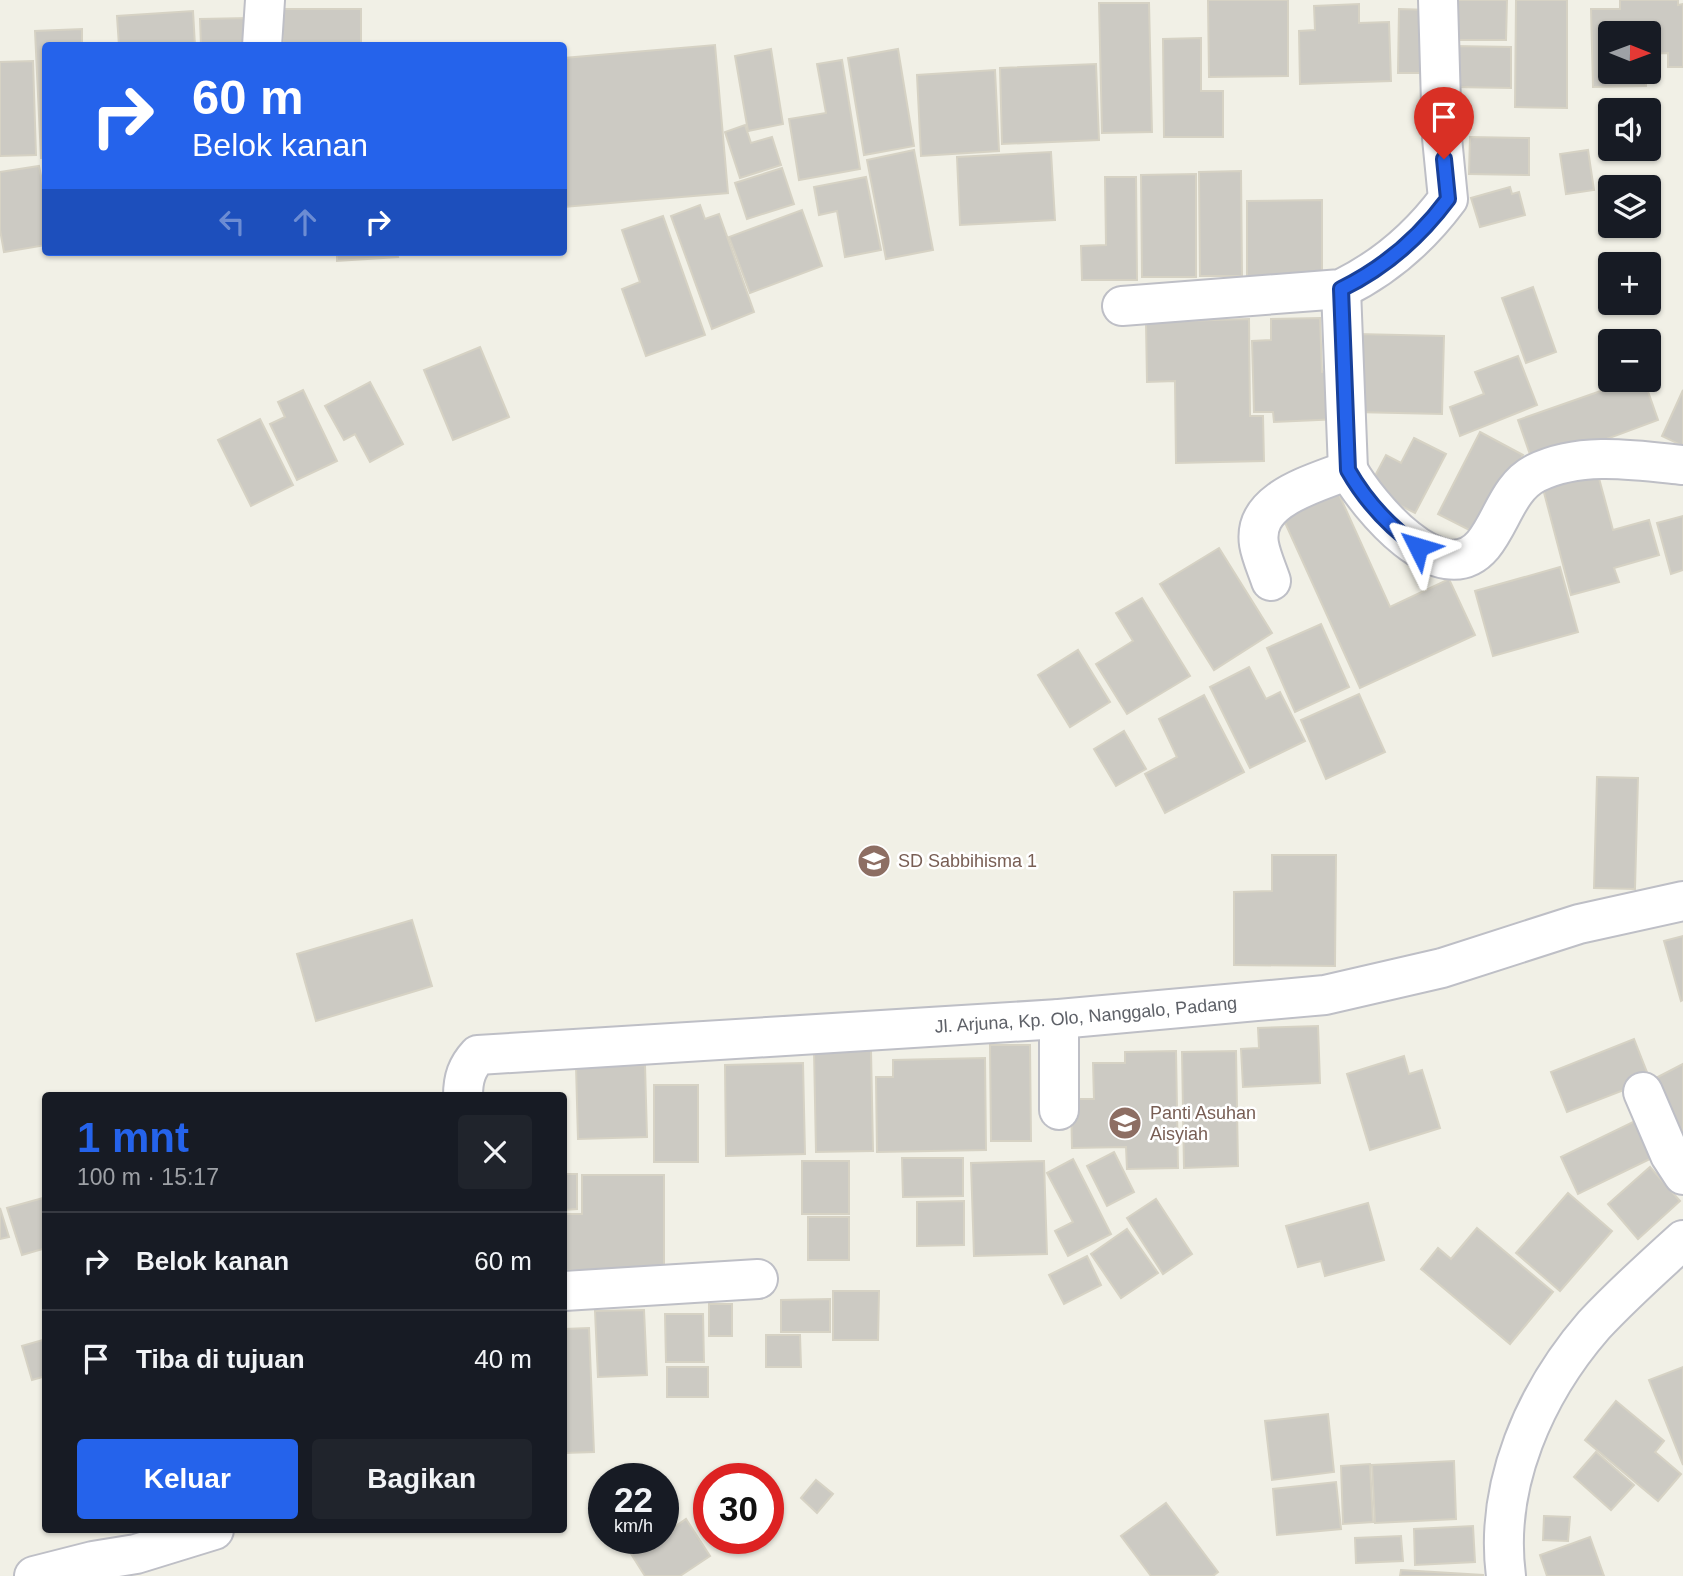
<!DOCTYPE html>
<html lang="id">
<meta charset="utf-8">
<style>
body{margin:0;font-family:Arial,sans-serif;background:#20242c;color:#f1f3f6;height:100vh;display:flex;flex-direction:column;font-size:26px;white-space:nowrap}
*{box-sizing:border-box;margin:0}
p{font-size:23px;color:#9ea1a6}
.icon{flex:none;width:38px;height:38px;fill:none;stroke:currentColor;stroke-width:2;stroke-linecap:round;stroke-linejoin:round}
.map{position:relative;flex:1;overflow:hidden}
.drawer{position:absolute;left:42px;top:1092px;width:525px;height:441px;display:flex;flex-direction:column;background:#171b24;border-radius:7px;box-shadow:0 2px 5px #0004}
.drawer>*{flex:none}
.hud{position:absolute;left:42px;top:42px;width:525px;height:214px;border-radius:7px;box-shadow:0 2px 5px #0004;background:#2563eb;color:#fff;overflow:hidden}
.needle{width:46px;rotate:91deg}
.buttons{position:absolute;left:1598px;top:21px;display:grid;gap:14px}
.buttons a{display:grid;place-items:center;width:63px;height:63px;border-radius:7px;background:#171b24;box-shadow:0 2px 5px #0004;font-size:35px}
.speed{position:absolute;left:588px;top:1463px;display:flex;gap:14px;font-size:35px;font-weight:700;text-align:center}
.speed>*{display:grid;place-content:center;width:91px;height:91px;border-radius:50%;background:#171b24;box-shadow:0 2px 5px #0004;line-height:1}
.speed small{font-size:18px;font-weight:400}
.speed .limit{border:10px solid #d22;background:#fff;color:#111}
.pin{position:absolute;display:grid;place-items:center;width:60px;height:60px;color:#fff;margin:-72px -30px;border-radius:50% 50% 50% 0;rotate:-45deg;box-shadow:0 0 7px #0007}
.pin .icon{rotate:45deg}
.me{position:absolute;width:77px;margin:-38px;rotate:310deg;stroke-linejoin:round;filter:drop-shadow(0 0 5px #0008)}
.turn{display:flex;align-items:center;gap:24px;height:147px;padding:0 35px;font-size:32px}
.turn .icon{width:91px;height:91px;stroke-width:2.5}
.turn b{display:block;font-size:49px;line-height:60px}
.lanes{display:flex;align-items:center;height:66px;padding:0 35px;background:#0003;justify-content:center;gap:35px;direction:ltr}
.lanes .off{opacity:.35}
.round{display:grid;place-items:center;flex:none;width:74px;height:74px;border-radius:7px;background:#20242c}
.head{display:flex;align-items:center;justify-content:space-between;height:119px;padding:0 35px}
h1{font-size:42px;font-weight:700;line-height:52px;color:#2563eb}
.button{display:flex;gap:14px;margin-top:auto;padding:14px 35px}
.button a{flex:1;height:80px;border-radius:7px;background:#2563eb;color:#fff;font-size:28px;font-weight:700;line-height:80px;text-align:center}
.button a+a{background:#20242c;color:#f1f3f6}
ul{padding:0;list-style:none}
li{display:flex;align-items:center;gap:21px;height:98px;padding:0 35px;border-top:2px solid #363941}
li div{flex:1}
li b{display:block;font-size:26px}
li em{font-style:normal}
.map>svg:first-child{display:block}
</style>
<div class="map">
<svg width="1683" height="1576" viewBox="0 0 1683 1576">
<rect width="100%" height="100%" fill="#f1f0e6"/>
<g fill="#cccac3" stroke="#d6d2c4" stroke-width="2">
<path d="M1208 0H1288V76L1209 77Z"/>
<path d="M1454 0H1507L1506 40H1453Z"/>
<path d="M1516 0H1567V108L1515 107Z"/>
<path d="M1620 0H1678V5L1683 4V67H1668V53L1648 54V33H1610V72H1646V86L1593 87 1591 9H1620Z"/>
<path d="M1099 3H1149L1152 132 1102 133Z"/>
<path d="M1359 4V23L1389 22 1391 81 1300 84 1299 31 1315 30 1314 6Z"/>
<rect x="283" y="9" width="78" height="37"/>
<path d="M1399 9 1431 10 1430 73H1398Z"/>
<path d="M193 11 195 46H119L117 16Z"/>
<path d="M249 18 250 46H201L200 19Z"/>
<path d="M82 29V46H46V158H41L35 31Z"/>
<path d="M1201 38V91H1223V137H1164L1163 39Z"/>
<path d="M715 45 728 193 564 207V58Z"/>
<path d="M1454 46 1511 47V88L1453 87Z"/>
<path d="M771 49 783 124 748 131 735 56Z"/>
<path d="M898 49 914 146 864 155 848 58Z"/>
<path d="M842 60 860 169 799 180 789 119 826 113 817 64Z"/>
<path d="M33 61 36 155 0 156V62Z"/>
<path d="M1096 64 1099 140 1002 144 1000 68Z"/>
<path d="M995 70 999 151 921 156 917 75Z"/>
<path d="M745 125 751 143 772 137 781 165 740 178 725 132Z"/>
<path d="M1470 137 1529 138V175L1469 174Z"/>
<path d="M914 150 933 250 886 259 867 160Z"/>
<path d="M1588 150 1594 190 1566 194 1560 154Z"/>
<path d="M1051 152 1055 220 960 225 957 157Z"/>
<path d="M39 166 46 200V245L4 252 0 230V172Z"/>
<path d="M782 168 794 204 747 219 735 183Z"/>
<path d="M1241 171 1242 276H1200L1199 172Z"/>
<path d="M1196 174V277H1142L1141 175Z"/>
<path d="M866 177 881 250 845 257 837 211 819 215 814 187Z"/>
<path d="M1105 177H1136L1137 280H1082L1081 246 1106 245Z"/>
<path d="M1510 187 1512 194 1519 192 1525 215 1480 227 1471 198Z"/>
<path d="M1322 200V276L1247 277V201Z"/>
<path d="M700 205 705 219 719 214 754 312 712 329 671 216Z"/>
<path d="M802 210 822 266 750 293 729 237Z"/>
<path d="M663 216 705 335 646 356 622 289 640 282 622 230Z"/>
<path d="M337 252H397L398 257 337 261Z"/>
<path d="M1533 287 1556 352 1526 363 1502 298Z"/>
<path d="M1320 318 1322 372 1339 371 1340 419 1274 422 1273 412H1254L1252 341 1271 340V319Z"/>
<path d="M1249 319 1250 416H1263L1264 461 1176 463 1175 381 1147 382 1146 322Z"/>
<path d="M1356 334 1444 336 1442 414 1354 412Z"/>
<path d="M480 347 509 417 453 440 424 370Z"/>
<path d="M1518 356 1537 405 1460 436 1450 407 1484 394 1475 372Z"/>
<path d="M1632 380H1644L1658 420 1534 466 1518 420Z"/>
<path d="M370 382 403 444 370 462 355 434 344 440 325 406Z"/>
<path d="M303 390 337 461 297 480 270 424 285 417 278 402Z"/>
<path d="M1683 390V446L1662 436Z"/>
<path d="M260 419 293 485 251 506 218 440Z"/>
<path d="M1480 432 1523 455 1481 536 1438 514Z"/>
<path d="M1414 438 1446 454 1415 513 1368 489 1386 455 1401 463Z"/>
<path d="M1597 471 1613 530 1649 520 1659 555 1614 568 1619 582 1571 595 1542 485Z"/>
<path d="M1337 490 1390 607 1449 579 1475 635 1360 688 1282 516Z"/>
<path d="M1683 516V570L1671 574 1657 523Z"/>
<path d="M1219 548 1272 633 1214 670 1160 584Z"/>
<path d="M1560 567 1578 632 1493 656 1475 591Z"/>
<path d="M1142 598 1190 676 1127 714 1096 664 1133 641 1116 613Z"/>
<path d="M1321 624 1349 687 1295 712 1267 648Z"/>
<path d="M1078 650 1110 702 1070 727 1038 675Z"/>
<path d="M1249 667 1266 699 1280 692 1305 741 1250 768 1210 687Z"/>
<path d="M1359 694 1385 752 1326 779 1301 720Z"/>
<path d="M1204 695 1244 772 1165 813 1145 774 1177 757 1159 719Z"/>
<path d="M1124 731 1146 769 1116 786 1094 749Z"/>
<path d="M1597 777 1638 778 1635 889 1594 888Z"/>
<path d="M1272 855H1336L1335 966 1234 965V892L1272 891Z"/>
<path d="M412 920 432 986 316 1021 297 954Z"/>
<path d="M1683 936V1000L1681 1001 1664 941Z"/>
<path d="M1318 1026 1320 1083 1243 1087 1241 1049 1259 1048 1258 1028Z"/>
<path d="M1634 1039 1650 1080 1567 1112 1551 1072Z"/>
<path d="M990 1045H1030L1031 1141H991Z"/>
<path d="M814 1050H871L873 1151 816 1152Z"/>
<path d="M1176 1051 1178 1168 1127 1169 1126 1147 1072 1148 1071 1099H1094L1093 1063H1125V1052Z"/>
<path d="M1236 1051 1238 1166 1184 1168 1182 1052Z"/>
<path d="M1404 1056 1409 1074 1422 1070 1440 1128 1370 1150 1347 1074Z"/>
<path d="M985 1058 986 1150 877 1152 876 1077H893V1060Z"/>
<path d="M803 1063 805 1154 726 1156 725 1065Z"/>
<path d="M1683 1064V1142L1652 1080Z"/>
<path d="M645 1065 647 1137 578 1139 576 1066Z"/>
<rect x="654" y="1085" width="44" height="77"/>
<path d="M1635 1121 1652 1158 1578 1194 1561 1157Z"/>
<path d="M1114 1152 1134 1192 1107 1206 1087 1166Z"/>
<path d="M902 1158H963V1196L903 1197Z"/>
<path d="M1073 1159 1111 1234 1068 1256 1055 1231 1073 1222 1047 1173Z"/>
<rect x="802" y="1161" width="47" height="53"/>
<path d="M1044 1161 1047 1254 974 1256 971 1163Z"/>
<path d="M1650 1167 1680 1201 1638 1239 1608 1204Z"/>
<path d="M564 1174H577V1209L564 1210Z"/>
<path d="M582 1175H664V1270H564V1214H582Z"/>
<path d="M1568 1193 1612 1231 1560 1291 1516 1253Z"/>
<path d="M43 1198 46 1207V1248L22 1255 7 1208Z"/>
<path d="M1156 1199 1192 1254 1163 1274 1127 1218Z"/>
<path d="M964 1201V1245L917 1246V1202Z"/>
<path d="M1368 1203 1384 1260 1325 1276 1321 1261 1298 1267 1286 1226Z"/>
<path d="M0 1208 9 1237 0 1239Z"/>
<rect x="808" y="1217" width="41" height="43"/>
<path d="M1477 1228 1553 1292 1510 1344 1421 1269 1438 1248 1451 1259Z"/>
<path d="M1127 1229 1158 1273 1121 1298 1091 1254Z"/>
<path d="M1087 1256 1101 1285 1064 1304 1049 1275Z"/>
<path d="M833 1291H879L878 1340H833Z"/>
<path d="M830 1299V1332H781V1300Z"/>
<rect x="709" y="1304" width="23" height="32"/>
<path d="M644 1310 647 1375 598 1377 595 1311Z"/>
<path d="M665 1314H703L704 1362H666Z"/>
<path d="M589 1328 594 1452 564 1453V1329Z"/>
<path d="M766 1335H800L801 1367H766Z"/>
<path d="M46 1339V1376L32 1380 22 1346Z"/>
<rect x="667" y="1367" width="41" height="30"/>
<path d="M1683 1367V1465L1649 1380Z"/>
<path d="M1616 1401 1664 1441 1655 1452 1681 1474 1658 1501 1585 1440Z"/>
<path d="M1328 1414 1334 1472 1272 1480 1265 1421Z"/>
<path d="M1596 1452 1634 1485 1611 1510 1574 1477Z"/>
<path d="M1454 1461 1456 1519 1375 1523 1372 1465Z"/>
<path d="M1370 1464 1373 1522 1343 1524 1341 1466Z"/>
<path d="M816 1480 833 1494 817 1513 801 1498Z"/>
<path d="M1336 1482 1341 1529 1277 1535 1273 1489Z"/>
<path d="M1166 1503 1218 1572 1213 1576H1151L1121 1536Z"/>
<path d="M663 1513 673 1528 686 1519 710 1556 680 1576H645L621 1538H663Z"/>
<path d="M1544 1516 1570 1517 1568 1541 1543 1540Z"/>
<path d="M1473 1526 1475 1562 1415 1565 1414 1529Z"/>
<path d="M1401 1536 1403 1561 1356 1563 1355 1538Z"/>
<path d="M1590 1537 1604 1576H1547L1540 1555Z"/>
<path d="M1401 1570 1483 1575V1576H1400Z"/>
</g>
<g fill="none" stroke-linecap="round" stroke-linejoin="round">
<defs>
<g id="minor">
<path d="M262 46 265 0"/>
<path d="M1122 306 1341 289C1384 268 1419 238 1448 199L1442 138 1438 0"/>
<path d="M1348 470C1367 504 1441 595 1483 545 1502 522 1508 487 1536 473 1580 451 1636 460 1683 465"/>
<path d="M1271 581C1267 569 1261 556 1259 544 1252 498 1315 484 1348 470L1341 289"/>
<path d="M1643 1092 1670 1155 1683 1175"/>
<path id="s1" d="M463 1096C463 1078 467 1067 478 1055L1059 1019 1325 995 1442 968 1579 924 1683 901"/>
<path d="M1059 1110V1019"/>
<path d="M564 1291 758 1279"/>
<path d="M34 1576 93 1561 136 1554 214 1530"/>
<path d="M1506 1576C1494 1485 1535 1393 1594 1325 1622 1295 1653 1267 1683 1240"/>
</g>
</defs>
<use href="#minor" stroke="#bebfc6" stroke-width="42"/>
<use href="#minor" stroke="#fff" stroke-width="38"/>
</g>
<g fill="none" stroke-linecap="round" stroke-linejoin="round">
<defs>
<path id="route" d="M1418 547C1390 527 1365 500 1348 470L1341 289C1384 268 1419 238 1448 199L1444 159"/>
</defs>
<use href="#route" stroke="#184099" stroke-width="18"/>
<use href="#route" stroke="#2563eb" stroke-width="12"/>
</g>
<defs>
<symbol id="school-disc" viewBox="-11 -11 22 22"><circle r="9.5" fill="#8d6e63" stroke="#fff"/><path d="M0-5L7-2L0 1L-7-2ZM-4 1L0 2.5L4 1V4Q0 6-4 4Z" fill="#fff"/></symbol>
</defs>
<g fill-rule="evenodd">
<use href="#school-disc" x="855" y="842" width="38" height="38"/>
<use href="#school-disc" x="1106" y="1104" width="38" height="38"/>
</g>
<g text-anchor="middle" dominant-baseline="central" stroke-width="5" stroke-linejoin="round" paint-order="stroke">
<g font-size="18" fill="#785e54" stroke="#fff" text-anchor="start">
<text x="898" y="861">SD Sabbihisma 1</text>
<text x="1150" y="1113">Panti Asuhan<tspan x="1150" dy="21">Aisyiah</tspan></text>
</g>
<g font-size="18" fill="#5e6168" stroke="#fff">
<text stroke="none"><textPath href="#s1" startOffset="654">Jl. Arjuna, Kp. Olo, Nanggalo, Padang</textPath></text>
</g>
</g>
</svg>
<div class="buttons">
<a><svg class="needle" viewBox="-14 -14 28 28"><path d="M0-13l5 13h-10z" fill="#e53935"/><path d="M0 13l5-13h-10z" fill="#9ea1a6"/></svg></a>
<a><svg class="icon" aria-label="sound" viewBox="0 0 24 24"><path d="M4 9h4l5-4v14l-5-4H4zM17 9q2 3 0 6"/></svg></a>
<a><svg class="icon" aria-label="layers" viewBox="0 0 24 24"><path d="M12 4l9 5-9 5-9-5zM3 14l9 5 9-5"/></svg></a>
<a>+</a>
<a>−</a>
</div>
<div class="speed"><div>22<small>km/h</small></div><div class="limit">30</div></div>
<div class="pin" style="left:1444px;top:159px;background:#d93025"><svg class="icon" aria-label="arrive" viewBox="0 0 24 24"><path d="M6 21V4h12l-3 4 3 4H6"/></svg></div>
<svg class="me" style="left:1418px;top:547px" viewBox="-20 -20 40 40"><path d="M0-17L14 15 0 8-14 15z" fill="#2563eb" stroke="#fff" stroke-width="4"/></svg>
<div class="hud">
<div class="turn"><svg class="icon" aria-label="right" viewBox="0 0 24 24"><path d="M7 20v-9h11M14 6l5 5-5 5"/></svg><div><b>60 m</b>Belok kanan</div></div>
<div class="lanes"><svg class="icon off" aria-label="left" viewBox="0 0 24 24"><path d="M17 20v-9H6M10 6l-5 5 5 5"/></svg><svg class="icon off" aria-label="ahead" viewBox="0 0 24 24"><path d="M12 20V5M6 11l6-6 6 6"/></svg><svg class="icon" aria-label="right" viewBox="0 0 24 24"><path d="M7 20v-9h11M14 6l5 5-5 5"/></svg></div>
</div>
<section class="drawer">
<div class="head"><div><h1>1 mnt</h1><p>100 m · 15:17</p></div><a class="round"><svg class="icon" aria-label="close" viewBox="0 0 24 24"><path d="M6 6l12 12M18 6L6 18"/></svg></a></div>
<ul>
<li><svg class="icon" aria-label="right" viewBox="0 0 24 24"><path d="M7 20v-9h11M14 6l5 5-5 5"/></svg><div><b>Belok kanan</b></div><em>60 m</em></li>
<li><svg class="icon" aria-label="arrive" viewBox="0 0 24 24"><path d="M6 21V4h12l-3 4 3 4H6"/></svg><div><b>Tiba di tujuan</b></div><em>40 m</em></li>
</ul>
<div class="button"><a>Keluar</a><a>Bagikan</a></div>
</section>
</div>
